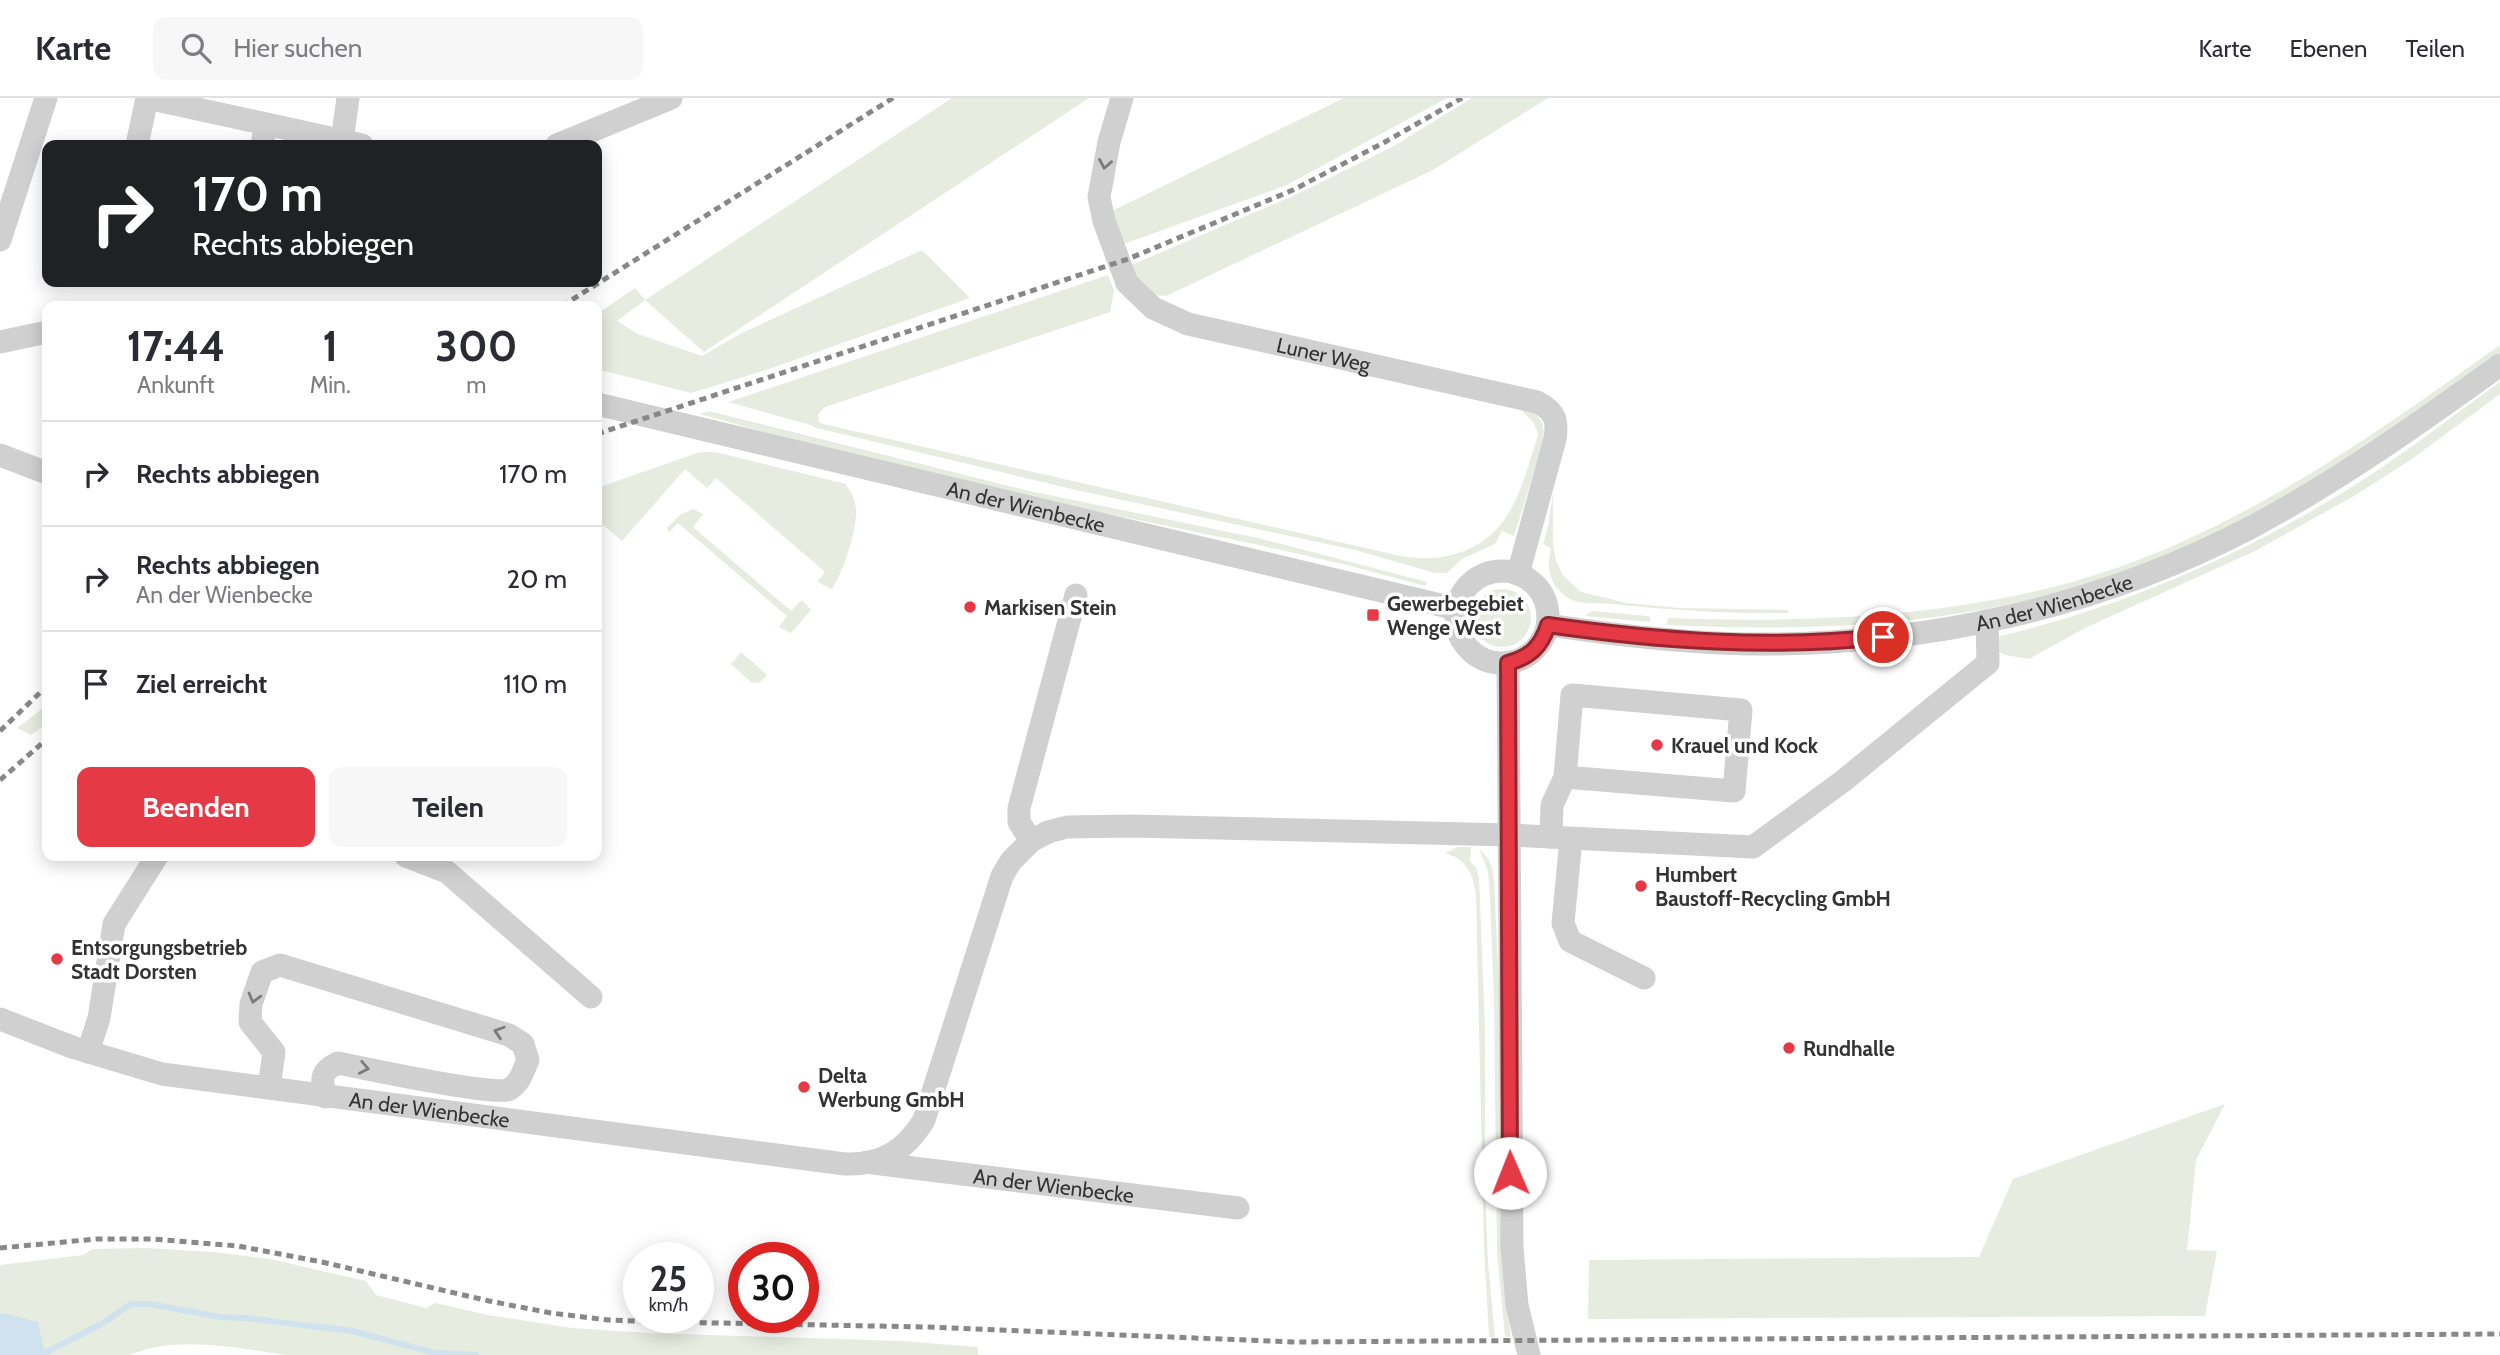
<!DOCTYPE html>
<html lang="de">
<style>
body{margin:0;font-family:Cabin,sans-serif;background:#f7f7f7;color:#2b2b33;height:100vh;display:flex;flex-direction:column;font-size:26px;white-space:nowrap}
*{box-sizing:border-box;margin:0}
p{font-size:23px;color:#7c7c81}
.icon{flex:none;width:38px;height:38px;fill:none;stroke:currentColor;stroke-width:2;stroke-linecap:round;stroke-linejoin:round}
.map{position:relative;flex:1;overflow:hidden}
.panel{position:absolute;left:42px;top:203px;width:560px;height:560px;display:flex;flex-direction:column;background:#fff;border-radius:14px;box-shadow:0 4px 18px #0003}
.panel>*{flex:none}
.hud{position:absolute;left:42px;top:42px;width:560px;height:147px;border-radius:14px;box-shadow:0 4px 18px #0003;background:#202124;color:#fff;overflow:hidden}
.speed{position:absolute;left:623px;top:1144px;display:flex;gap:14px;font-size:35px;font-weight:700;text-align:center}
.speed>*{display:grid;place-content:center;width:91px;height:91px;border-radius:50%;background:#fff;box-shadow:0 4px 18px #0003;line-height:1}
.speed small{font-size:18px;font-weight:400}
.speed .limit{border:10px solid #d22;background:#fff;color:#111}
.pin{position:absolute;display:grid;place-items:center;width:60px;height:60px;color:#fff;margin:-30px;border:4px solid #fff;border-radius:50%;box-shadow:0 2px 7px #0007}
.me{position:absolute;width:77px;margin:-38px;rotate:359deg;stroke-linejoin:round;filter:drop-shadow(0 0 5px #0008)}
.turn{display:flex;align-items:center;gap:24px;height:147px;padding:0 35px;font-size:32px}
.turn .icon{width:91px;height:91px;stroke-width:2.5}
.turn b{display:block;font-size:49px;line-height:60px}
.eta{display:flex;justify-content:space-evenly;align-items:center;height:119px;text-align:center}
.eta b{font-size:42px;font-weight:700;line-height:49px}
.button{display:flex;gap:14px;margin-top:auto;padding:14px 35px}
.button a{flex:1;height:80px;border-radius:14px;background:#e63946;color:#fff;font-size:28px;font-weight:700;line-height:80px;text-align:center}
.button a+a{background:#f7f7f7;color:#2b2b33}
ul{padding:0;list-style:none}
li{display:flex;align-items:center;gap:21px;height:105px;padding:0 35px;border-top:2px solid #e1e1e2}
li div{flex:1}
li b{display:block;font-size:26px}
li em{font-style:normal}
header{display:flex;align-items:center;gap:42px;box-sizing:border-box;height:98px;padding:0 35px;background:#fff;border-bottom:2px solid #e1e1e2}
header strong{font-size:33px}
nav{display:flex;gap:38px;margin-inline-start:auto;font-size:24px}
.search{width:490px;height:63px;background:#f7f7f7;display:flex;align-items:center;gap:18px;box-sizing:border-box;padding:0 24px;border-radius:14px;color:#7c7c81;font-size:26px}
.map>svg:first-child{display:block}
</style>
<header>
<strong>Karte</strong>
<div class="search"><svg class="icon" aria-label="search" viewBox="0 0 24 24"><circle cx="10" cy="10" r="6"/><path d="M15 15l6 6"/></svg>Hier suchen</div>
<nav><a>Karte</a><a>Ebenen</a><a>Teilen</a></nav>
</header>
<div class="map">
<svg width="2500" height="1257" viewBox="0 0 2500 1257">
<rect width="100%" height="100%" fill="#fff"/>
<g fill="#e6ecdf">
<path d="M952 0H1089L704 254 645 202 617 223 638 236 702 258 740 236 922 152 970 200 766 272 691 295 597 271V216L635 190 645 202Z"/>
<path d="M1344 0H1447L1287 87 1124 146 1112 113Z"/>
<path d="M1472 0H1548L1433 72 1166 198 1155 197 1130 177 1129 168 1293 98 1392 49Z"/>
<path d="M1108 177 1114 193 1110 214 825 309 818 316 819 325 1396 457C1442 467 1489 454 1512 409 1524 387 1530 361 1538 337L1534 325 1521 312 1527 308C1541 320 1546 327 1543 345L1514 438 1502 433 1495 446 1462 461 1447 475H1435L1355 452 1076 392 813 329 814 328 728 304Z"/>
<path d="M2500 247V254C2371 350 2232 444 2076 490 1945 528 1803 534 1667 527L1668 520C1804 525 1941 520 2072 484 2230 440 2368 341 2500 247Z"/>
<path d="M2500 284V296L2409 363 2354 398 2255 453 2085 530 2029 561 2005 557 1995 551V543L2001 538C2133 506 2261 449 2375 374 2417 346 2458 314 2500 284Z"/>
<path d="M709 313 1025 392 1258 440 1427 484 1425 488 1347 467 1254 446 1022 398 768 335 700 316Z"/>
<path d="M700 354H715L846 386C852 395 857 406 856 417 855 437 843 474 832 491L817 484 825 474 716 380 707 390 685 371 622 443 597 422V390Z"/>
<path d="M1553 395V447L1556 463 1562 476 1581 494 1627 505 1680 510 1788 512V515C1729 516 1671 512 1612 506 1599 505 1576 507 1565 498 1548 484 1547 470 1551 450L1543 446 1548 429Z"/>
<path d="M693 411 703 416 693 429 791 513 802 502 811 512 791 535 779 529 787 518 678 425 669 435 667 430 680 417Z"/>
<circle cx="1502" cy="520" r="29"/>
<path d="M1592 513 1647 518 1650 519V524L1585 518Z"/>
<path d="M741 554 767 577 759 585 751 584 731 566Z"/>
<path d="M47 607V625L31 637 17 630Z"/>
<path d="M1458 749H1471L1470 764 1476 769 1479 780 1485 930V1090L1488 1165 1495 1239H1489L1484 1150 1476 796C1473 776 1467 761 1445 755Z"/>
<path d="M1479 751C1490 760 1492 768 1494 781L1499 890 1500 1111 1503 1182 1511 1239H1505L1497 1155 1494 902 1490 799 1488 773Z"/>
<path d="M2225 1006 2196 1062 2187 1152 2217 1153 2205 1218 1588 1221 1589 1162 1979 1159 2013 1081Z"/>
<path d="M144 1150 214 1154 270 1161 366 1183 376 1197 426 1210 435 1205 488 1217 572 1230 648 1235 901 1243 978 1249V1257H286C234 1250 179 1237 129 1257H0V1167L84 1157 92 1151Z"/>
</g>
<path fill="#cfe2ee" d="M3 1215 38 1224 45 1257H0V1216Z"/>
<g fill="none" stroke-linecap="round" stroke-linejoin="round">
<path stroke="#cfe2ee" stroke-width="6" d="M45 1255 103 1225 131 1206H150L220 1219 245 1220 352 1233 435 1255 476 1257"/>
<g stroke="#d0d0d0" stroke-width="23">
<path id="s1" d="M1122 0 1109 44 1099 99 1104 123 1127 185 1153 210 1188 226 1537 304C1555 313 1558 322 1555 341L1518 476"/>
<path d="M342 43 348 0"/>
<path d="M137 47 147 0 362 47"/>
<path d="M262 47 266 26"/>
<path d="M557 47 671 0"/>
<path d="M0 142 46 0"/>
<path d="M0 244 47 234"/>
<path id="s2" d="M597 306 1457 511"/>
<path d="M0 357 47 375"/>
<circle cx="1502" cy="519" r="46"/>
<path id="s3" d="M1548 527C1615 537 1681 545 1748 546 1921 548 2094 511 2248 431 2337 384 2418 326 2500 267"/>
<path d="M1508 565 1512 1150 1517 1207 1529 1257"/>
<path d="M1551 739 1552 707 1565 679 1572 597 1741 612 1734 693 1565 679"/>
<path d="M1571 741 1563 825 1570 843 1644 880"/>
<path d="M1031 743 1019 724V710L1076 497"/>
<path d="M406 758 447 774 591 899"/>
<path id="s4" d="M0 921 72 949 162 976 845 1066C882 1067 905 1053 924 1022L1002 778 1011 763 1031 743 1048 734 1067 729 1132 728 1509 737 1753 749 1843 683 1988 565 1987 523"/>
<path d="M88 954 99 920 114 826 157 758"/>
<path d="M269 990 274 954 250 924 251 906 262 874 280 867 509 937 523 946 528 962C523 973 520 986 508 992 494 998 362 970 338 965 319 974 322 981 325 999"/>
<path id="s5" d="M873 1065 1238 1110"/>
</g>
<g stroke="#888" stroke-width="5" stroke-dasharray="7 5" stroke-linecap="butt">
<path d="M562 208 893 0"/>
<path d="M597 336 1128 161 1293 92 1385 44 1462 0"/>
<path d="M0 633 47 588"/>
<path d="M0 682 47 641"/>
<path d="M0 1150 96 1141H152L238 1148 322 1164 489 1203 551 1215 608 1222 665 1224 926 1229 1293 1244 2500 1236"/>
</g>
</g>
<defs><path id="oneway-chevron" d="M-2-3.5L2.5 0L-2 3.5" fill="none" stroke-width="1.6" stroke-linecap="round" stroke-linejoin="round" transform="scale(1.75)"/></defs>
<g stroke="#7a7a7a">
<use href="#oneway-chevron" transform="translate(1105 66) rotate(100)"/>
<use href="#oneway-chevron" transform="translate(254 900) rotate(105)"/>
<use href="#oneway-chevron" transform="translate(499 934) rotate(-162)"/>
<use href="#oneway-chevron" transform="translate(364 970) rotate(11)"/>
</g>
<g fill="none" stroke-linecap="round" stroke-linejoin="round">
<defs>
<path id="route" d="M1510 1075 1508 565C1530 559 1541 549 1548 527 1660 543 1771 551 1883 539"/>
</defs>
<use href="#route" stroke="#96252e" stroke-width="18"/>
<use href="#route" stroke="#e63946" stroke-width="12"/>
</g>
<g fill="#e63946" stroke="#fff" stroke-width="2.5">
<circle cx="970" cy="509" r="7"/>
<rect x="1366" y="510" width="14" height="14" rx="3.5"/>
<circle cx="1657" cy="647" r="7"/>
<circle cx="1641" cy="788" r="7"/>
<circle cx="57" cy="861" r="7"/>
<circle cx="1789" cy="950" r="7"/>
<circle cx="804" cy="989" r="7"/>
</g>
<g text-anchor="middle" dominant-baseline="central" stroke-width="7" stroke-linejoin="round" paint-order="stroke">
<g font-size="21" fill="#333" stroke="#fff">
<text stroke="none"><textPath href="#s1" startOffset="406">Luner Weg</textPath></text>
<text stroke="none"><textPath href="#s2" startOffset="441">An der Wienbecke</textPath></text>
<text stroke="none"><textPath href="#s3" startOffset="511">An der Wienbecke</textPath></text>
<text stroke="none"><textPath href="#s4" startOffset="441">An der Wienbecke</textPath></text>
<text stroke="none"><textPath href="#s5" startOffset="182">An der Wienbecke</textPath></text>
</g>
<g font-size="21" font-weight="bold" fill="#333" stroke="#fff" text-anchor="start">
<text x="1387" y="505">Gewerbegebiet<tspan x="1387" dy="24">Wenge West</tspan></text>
<text x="984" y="509">Markisen Stein</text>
<text x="1671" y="647">Krauel und Kock</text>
<text x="1655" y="776">Humbert<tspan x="1655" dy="24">Baustoff-Recycling GmbH</tspan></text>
<text x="71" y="849">Entsorgungsbetrieb<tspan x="71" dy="24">Stadt Dorsten</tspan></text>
<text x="1803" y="950">Rundhalle</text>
<text x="818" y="977">Delta<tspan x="818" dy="24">Werbung GmbH</tspan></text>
</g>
</g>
</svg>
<div class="speed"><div>25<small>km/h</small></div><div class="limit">30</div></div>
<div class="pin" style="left:1883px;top:539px;background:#d93025"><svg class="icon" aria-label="arrive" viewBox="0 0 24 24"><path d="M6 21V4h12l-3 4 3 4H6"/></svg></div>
<svg class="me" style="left:1510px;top:1075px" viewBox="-20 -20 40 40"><circle r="19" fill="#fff"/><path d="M0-13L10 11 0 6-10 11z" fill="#e63946"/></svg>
<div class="hud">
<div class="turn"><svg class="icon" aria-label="right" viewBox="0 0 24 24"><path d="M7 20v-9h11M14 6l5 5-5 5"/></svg><div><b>170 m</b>Rechts abbiegen</div></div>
</div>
<section class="panel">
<div class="eta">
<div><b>17:44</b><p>Ankunft</p></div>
<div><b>1</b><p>Min.</p></div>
<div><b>300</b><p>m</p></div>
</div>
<ul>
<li><svg class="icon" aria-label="right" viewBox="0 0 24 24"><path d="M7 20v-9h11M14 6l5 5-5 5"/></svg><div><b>Rechts abbiegen</b></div><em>170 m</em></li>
<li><svg class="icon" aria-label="right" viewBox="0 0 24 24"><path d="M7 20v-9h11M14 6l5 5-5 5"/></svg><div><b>Rechts abbiegen</b><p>An der Wienbecke</p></div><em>20 m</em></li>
<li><svg class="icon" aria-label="arrive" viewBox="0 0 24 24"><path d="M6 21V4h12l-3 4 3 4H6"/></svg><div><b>Ziel erreicht</b></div><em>110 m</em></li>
</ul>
<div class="button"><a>Beenden</a><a>Teilen</a></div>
</section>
</div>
